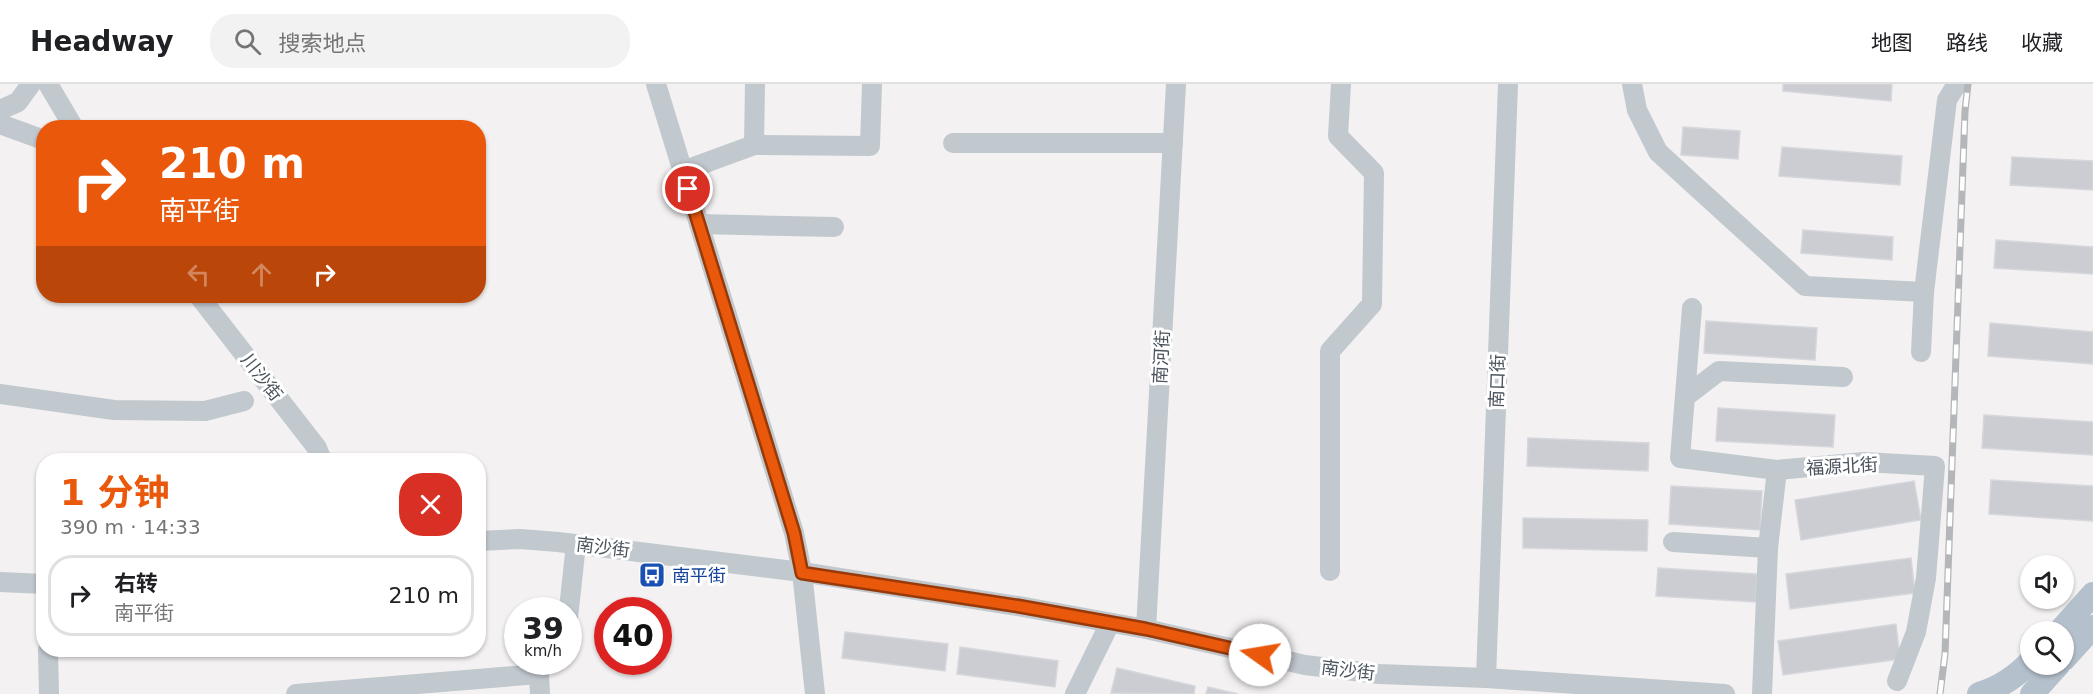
<!DOCTYPE html>
<html lang="zh">
<meta charset="utf-8">
<style>
body{margin:0;font-family:"DejaVu Sans","Noto Sans SC",sans-serif;background:#f2f2f2;color:#202124;height:100vh;display:flex;flex-direction:column;font-size:22px;white-space:nowrap}
*{box-sizing:border-box;margin:0}
p{font-size:20px;color:#757577}
.icon{flex:none;width:33px;height:33px;fill:none;stroke:currentColor;stroke-width:2;stroke-linecap:round;stroke-linejoin:round}
.map{position:relative;flex:1;overflow:hidden}
.drawer{position:absolute;left:36px;top:369px;width:450px;height:204px;display:flex;flex-direction:column;background:#fff;border-radius:24px;box-shadow:0 2px 4px #0004}
.drawer>*{flex:none}
.hud{position:absolute;left:36px;top:36px;width:450px;height:183px;border-radius:24px;box-shadow:0 2px 4px #0004;background:#ea580c;color:#fff;overflow:hidden}
.buttons{position:absolute;left:2020px;top:471px;display:grid;gap:12px}
.buttons a{display:grid;place-items:center;width:54px;height:54px;border-radius:50%;background:#fff;box-shadow:0 2px 4px #0004;font-size:30px}
.speed{position:absolute;left:504px;top:513px;display:flex;gap:12px;font-size:30px;font-weight:700;text-align:center}
.speed>*{display:grid;place-content:center;width:78px;height:78px;border-radius:50%;background:#fff;box-shadow:0 2px 4px #0004;line-height:1}
.speed small{font-size:15px;font-weight:400}
.speed .limit{border:9px solid #d22;background:#fff;color:#111}
.pin{position:absolute;display:grid;place-items:center;width:51px;height:51px;color:#fff;margin:-26px;border:3px solid #fff;border-radius:50%;box-shadow:0 2px 6px #0007}
.me{position:absolute;width:66px;margin:-33px;rotate:283deg;stroke-linejoin:round;filter:drop-shadow(0 0 4px #0008)}
.turn{display:flex;align-items:center;gap:21px;height:126px;padding:0 24px;font-size:27px}
.turn .icon{width:78px;height:78px;stroke-width:2.5}
.turn b{display:block;font-size:42px;line-height:51px}
.lanes{display:flex;align-items:center;height:57px;padding:0 24px;background:#0003;justify-content:center;gap:30px;direction:ltr}
.lanes .off{opacity:.35}
.round{display:grid;place-items:center;flex:none;width:63px;height:63px;border-radius:24px;background:#f2f2f2}
.summary{display:flex;align-items:center;justify-content:space-between;height:102px;padding:0 24px}
h1{font-size:36px;font-weight:700;line-height:45px;color:#ea580c}
ul{padding:0;list-style:none}
li{display:flex;align-items:center;gap:18px;height:81px;margin:0 12px 9px;padding:0 12px;border:3px solid #e0e0e0;border-radius:24px}
li div{flex:1}
li b{display:block;font-size:22px}
li em{font-style:normal}
header{display:flex;align-items:center;gap:36px;box-sizing:border-box;height:84px;padding:0 30px;background:#fff;border-bottom:2px solid #e0e0e0}
header strong{font-size:28px}
nav{display:flex;gap:33px;margin-inline-start:auto;font-size:21px}
.search{width:420px;height:54px;background:#f2f2f2;display:flex;align-items:center;gap:15px;box-sizing:border-box;padding:0 21px;border-radius:24px;color:#757577;font-size:22px}
.map>svg:first-child{display:block}
</style>
<header>
<strong>Headway</strong>
<div class="search"><svg class="icon" aria-label="search" viewBox="0 0 24 24"><circle cx="10" cy="10" r="6"/><path d="M15 15l6 6"/></svg>搜索地点</div>
<nav><a>地图</a><a>路线</a><a>收藏</a></nav>
</header>
<div class="map">
<svg width="2093" height="610" viewBox="0 0 2093 610">
<rect width="100%" height="100%" fill="#f3f1f1"/>
<g fill="#cccdd3" stroke="#d6d7dc" stroke-width="1.5">
<path d="M1783 0H1892L1891 17 1783 7Z"/>
<path d="M1683 43 1740 47 1738 75 1681 71Z"/>
<path d="M1782 63 1902 72 1900 101 1779 92Z"/>
<path d="M2012 73 2093 77V106L2010 101Z"/>
<path d="M1803 146 1893 153 1892 176 1801 169Z"/>
<path d="M1996 156 2093 163V190L1994 184Z"/>
<path d="M1706 237 1817 244 1815 276 1704 269Z"/>
<path d="M1990 239 2093 248V280L1988 272Z"/>
<path d="M1718 324 1835 331 1833 363 1716 357Z"/>
<path d="M1984 331 2093 338V371L1982 364Z"/>
<path d="M1528 354 1649 359 1648 387 1527 382Z"/>
<path d="M1991 396 2093 402V437L1989 430Z"/>
<path d="M1914 397 1921 436 1801 456 1795 416Z"/>
<path d="M1671 402 1762 407 1760 446 1669 440Z"/>
<path d="M1523 434 1648 436 1647 467 1523 464Z"/>
<path d="M1911 474 1915 509 1790 525 1786 490Z"/>
<path d="M1658 484 1757 490 1756 518 1656 512Z"/>
<path d="M1896 540 1900 575 1783 591 1778 557Z"/>
<path d="M845 548 948 560 945 587 842 574Z"/>
<path d="M960 563 1058 577 1055 603 957 590Z"/>
<path d="M1117 584 1195 602 1194 610 1111 609Z"/>
<path d="M1208 603 1238 610H1206Z"/>
</g>
<g fill="none" stroke-linecap="round" stroke-linejoin="round">
<g stroke="#c1c8ce" stroke-width="20">
<path d="M48 0 74 44"/>
<path d="M656 0 794 449 802 488 815 610"/>
<path d="M1632 0 1637 26 1658 68 1805 202 1924 208"/>
<path d="M0 26 18 18 31 0"/>
<path d="M0 40 44 56"/>
<path d="M953 59H1173"/>
<path d="M754 61 755 0"/>
<path d="M683 87 754 61 870 62 872 0"/>
<path d="M699 140 834 143"/>
<path d="M199 212 317 364 322 376"/>
<path d="M1692 224 1680 374 1777 386 1864 378 1935 382 1926 494 1916 548 1897 597"/>
<path d="M1921 268 1924 208 1947 16 1957 0"/>
<path d="M0 310 114 326 205 327 244 317"/>
<path d="M1685 313 1719 287 1843 293"/>
<path d="M478 457 520 455 558 458 802 488 1018 522 1146 545 1305 581 1379 590 1486 594 1725 610"/>
<path d="M1673 458 1768 464 1762 610"/>
<path d="M1768 464 1777 386"/>
<path d="M1330 487V267L1372 220 1374 89 1338 52 1341 0"/>
<path d="M0 498 44 500"/>
<path d="M568 534 576 460"/>
<path d="M1146 545 1176 0"/>
<path d="M48 566 49 610"/>
<path d="M1486 594 1508 0"/>
<path d="M296 610 539 590"/>
<path d="M540 610 539 590 541 578"/>
<path d="M1075 610 1110 539"/>
</g>
<g stroke="#b4c0cc" stroke-width="24">
<path d="M2059 548 2093 510"/>
<path d="M2064 575 2093 543"/>
<path d="M1979 610C1999 604 2016 593 2031 577"/>
<path d="M2032 610 2059 580"/>
</g>
<defs>
<path id="rail" d="M1940 610 1945 570 1965 27 1968 0"/>
</defs>
<use href="#rail" stroke="#b4b6ba" stroke-width="7"/>
<use href="#rail" stroke="#fff" stroke-width="4.5" stroke-dasharray="14" stroke-linecap="butt"/>
</g>
<g fill="none" stroke-linecap="round" stroke-linejoin="round">
<defs>
<path id="route" d="M688 105 794 449 802 489 1018 522 1146 545 1260 571"/>
</defs>
<use href="#route" stroke="#983908" stroke-width="15"/>
<use href="#route" stroke="#ea580c" stroke-width="10"/>
</g>
<defs>
<symbol id="bus-square" viewBox="-11 -11 22 22"><rect x="-9" y="-9" width="18" height="18" rx="4" fill="#1a4fb4" stroke="#fff"/><path d="M-5-6H5V4H4V6H2V4H-2V6H-4V4H-5ZM-3.5-4V0h7V-4ZM-3.5 1.2v1.5H-2V1.2ZM2 1.2v1.5H3.5V1.2Z" fill="#fff"/></symbol>
</defs>
<g fill-rule="evenodd">
<use href="#bus-square" x="637" y="476" width="30" height="30"/>
</g>
<g text-anchor="middle" dominant-baseline="central" stroke-width="6" stroke-linejoin="round" paint-order="stroke">
<g font-size="18" fill="#4b545d" stroke="#fff">
<text transform="translate(1161 273) rotate(-87)">南河街</text>
<text transform="translate(262 293) rotate(52)">川沙街</text>
<text transform="translate(1497 297) rotate(-88)">南口街</text>
<text transform="translate(1842 382) rotate(-3)">福源北街</text>
<text transform="translate(603 463) rotate(7)">南沙街</text>
<text transform="translate(1348 586) rotate(7)">南沙街</text>
</g>
<g font-size="18" fill="#164399" stroke="#fff" text-anchor="start">
<text x="672" y="491">南平街</text>
</g>
</g>
</svg>
<div class="buttons">
<a><svg class="icon" aria-label="sound" viewBox="0 0 24 24"><path d="M4 9h4l5-4v14l-5-4H4zM17 9q2 3 0 6"/></svg></a>
<a><svg class="icon" aria-label="search" viewBox="0 0 24 24"><circle cx="10" cy="10" r="6"/><path d="M15 15l6 6"/></svg></a>
</div>
<div class="speed"><div>39<small>km/h</small></div><div class="limit">40</div></div>
<div class="pin" style="left:688px;top:105px;background:#d93025"><svg class="icon" aria-label="arrive" viewBox="0 0 24 24"><path d="M6 21V4h12l-3 4 3 4H6"/></svg></div>
<svg class="me" style="left:1260px;top:571px" viewBox="-20 -20 40 40"><circle r="19" fill="#fff"/><path d="M0-13L10 11 0 6-10 11z" fill="#ea580c"/></svg>
<div class="hud">
<div class="turn"><svg class="icon" aria-label="right" viewBox="0 0 24 24"><path d="M7 20v-9h11M14 6l5 5-5 5"/></svg><div><b>210 m</b>南平街</div></div>
<div class="lanes"><svg class="icon off" aria-label="left" viewBox="0 0 24 24"><path d="M17 20v-9H6M10 6l-5 5 5 5"/></svg><svg class="icon off" aria-label="ahead" viewBox="0 0 24 24"><path d="M12 20V5M6 11l6-6 6 6"/></svg><svg class="icon" aria-label="right" viewBox="0 0 24 24"><path d="M7 20v-9h11M14 6l5 5-5 5"/></svg></div>
</div>
<section class="drawer">
<div class="summary"><div><h1>1 分钟</h1><p>390 m · 14:33</p></div><a class="round" style="background:#d93025;color:#fff"><svg class="icon" aria-label="close" viewBox="0 0 24 24"><path d="M6 6l12 12M18 6L6 18"/></svg></a></div>
<ul>
<li><svg class="icon" aria-label="right" viewBox="0 0 24 24"><path d="M7 20v-9h11M14 6l5 5-5 5"/></svg><div><b>右转</b><p>南平街</p></div><em>210 m</em></li>
</ul>
</section>
</div>
